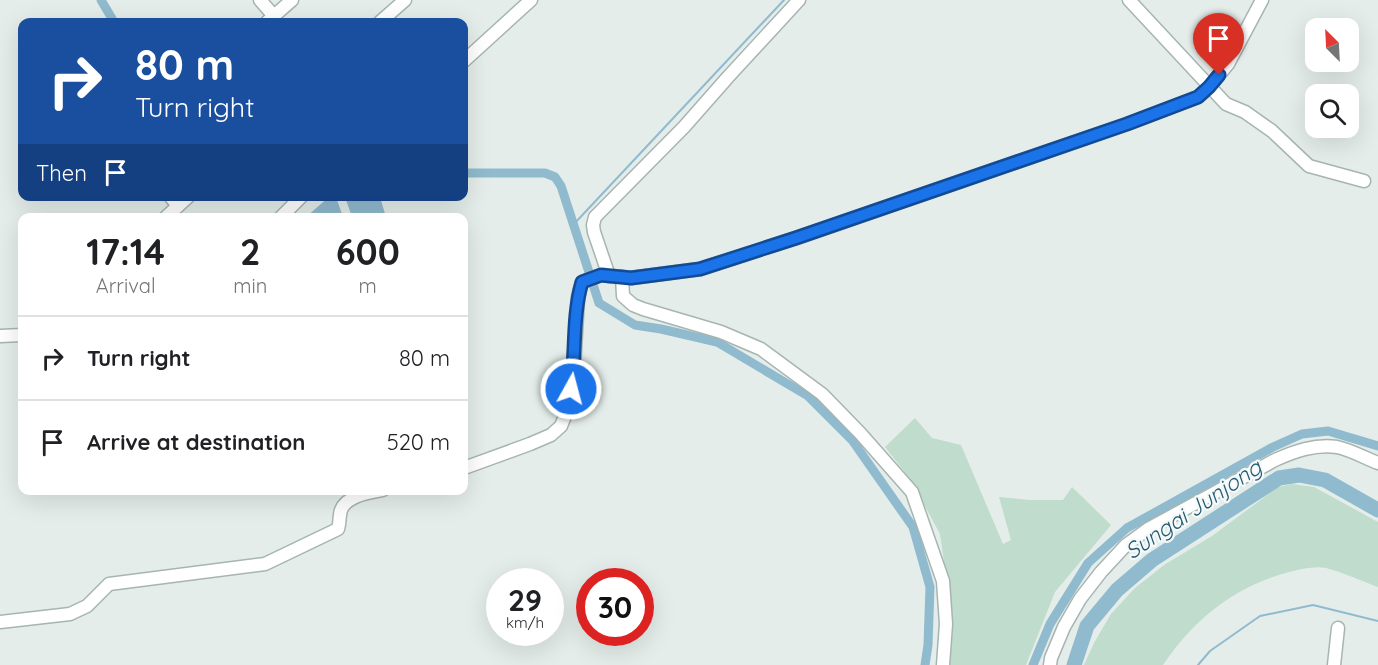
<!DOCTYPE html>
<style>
body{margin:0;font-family:Quicksand,sans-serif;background:#f2f2f2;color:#202124;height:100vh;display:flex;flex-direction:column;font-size:22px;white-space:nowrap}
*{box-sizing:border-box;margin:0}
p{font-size:20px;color:#757577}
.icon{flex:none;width:33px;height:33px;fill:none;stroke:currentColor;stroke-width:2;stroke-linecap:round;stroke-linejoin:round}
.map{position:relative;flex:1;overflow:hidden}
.details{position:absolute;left:18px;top:213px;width:450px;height:282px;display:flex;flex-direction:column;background:#fff;border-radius:12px;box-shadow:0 6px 24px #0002}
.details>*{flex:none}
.banner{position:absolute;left:18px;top:18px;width:450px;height:183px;border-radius:12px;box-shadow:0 6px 24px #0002;background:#1a4fa0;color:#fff;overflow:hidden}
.needle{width:39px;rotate:336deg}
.fabs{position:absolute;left:1305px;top:18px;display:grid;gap:12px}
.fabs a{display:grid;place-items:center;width:54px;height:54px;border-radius:12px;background:#fff;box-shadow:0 6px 24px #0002;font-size:30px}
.speed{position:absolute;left:486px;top:568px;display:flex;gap:12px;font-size:30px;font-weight:700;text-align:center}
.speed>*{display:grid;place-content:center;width:78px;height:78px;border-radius:50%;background:#fff;box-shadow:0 6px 24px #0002;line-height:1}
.speed small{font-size:15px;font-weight:400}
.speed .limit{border:9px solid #d22;background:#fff;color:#111}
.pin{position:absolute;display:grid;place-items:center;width:51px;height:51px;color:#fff;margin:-62px -26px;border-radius:50% 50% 50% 0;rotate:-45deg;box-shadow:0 0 6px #0007}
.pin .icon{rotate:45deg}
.me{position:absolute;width:66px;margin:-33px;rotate:7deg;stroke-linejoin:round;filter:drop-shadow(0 0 4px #0008)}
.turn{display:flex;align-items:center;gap:21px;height:126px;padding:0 18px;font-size:27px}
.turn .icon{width:78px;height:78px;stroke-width:2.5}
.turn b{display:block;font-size:42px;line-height:51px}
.then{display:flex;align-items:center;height:57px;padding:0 18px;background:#0003;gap:12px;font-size:22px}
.eta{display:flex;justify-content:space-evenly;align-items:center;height:102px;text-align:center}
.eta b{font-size:36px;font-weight:700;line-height:42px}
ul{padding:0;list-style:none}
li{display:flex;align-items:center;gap:18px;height:84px;padding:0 18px;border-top:2px solid #e0e0e0}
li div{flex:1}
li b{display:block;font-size:22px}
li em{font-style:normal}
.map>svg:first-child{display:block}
</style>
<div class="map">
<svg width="1378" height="665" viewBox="0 0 1378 665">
<rect width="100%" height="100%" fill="#e4edea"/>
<g fill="#bfdccc">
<path d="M915 418 932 438 961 445 1003 544 1011 540 999 497 1030 500H1063L1072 487 1111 525 1055 592 1026 665H950L953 623 940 534 911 480 885 447Z"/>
<path d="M1292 484 1314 487 1378 522V587C1362 581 1342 572 1326 568 1314 566 1301 569 1289 572 1235 586 1194 619 1163 665H1084L1094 643 1111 614 1135 588 1164 565 1212 536 1278 487Z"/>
</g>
<g fill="#90bace">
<path d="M330 196 336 197 343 217H306Z"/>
<path d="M345 197H380L386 217H352Z"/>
</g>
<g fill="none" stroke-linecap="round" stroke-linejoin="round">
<g stroke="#90bace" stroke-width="2">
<path d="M574 224 784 0"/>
<path d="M1198 665 1210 651 1260 616 1313 605 1378 621"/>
</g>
<g stroke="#90bace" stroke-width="9">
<path d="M101 0 114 22"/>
<path d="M464 173H545L555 177 561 186 599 303 635 325 661 329 717 342 808 396 852 440 913 527 930 587 928 645 925 665"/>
<path d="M1033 665 1050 624 1088 563 1127 528 1273 447 1302 434 1328 431 1378 446"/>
</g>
<path stroke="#90bace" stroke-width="15" d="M1074 665 1087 626 1117 590 1152 560 1279 478 1299 475 1325 480 1378 510"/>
<defs>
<g id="minor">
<path d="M260 0 274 16"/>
<path d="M1129 0 1226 104 1245 112 1272 131 1309 166 1364 181"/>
<path d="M267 22 292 0"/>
<path d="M380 22 405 0"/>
<path d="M464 61 531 0"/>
<path d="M170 196 178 206"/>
<path d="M165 218 189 196"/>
<path d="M280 218 302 196"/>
<path d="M609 276 594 232 593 225 595 217 684 127 728 77 799 0"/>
<path d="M622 277 623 296 633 305 643 309 721 332 761 349 822 394 860 433 912 492 943 581 946 624 943 665"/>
<path d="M0 336 22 335"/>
<path d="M464 468 530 444 551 435 561 426 567 411 574 368 578 297 582 282 601 275 631 278 700 269 796 238 1127 124 1198 97 1209 87 1228 64 1262 0"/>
<path d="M0 622 70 614 87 606 109 584 265 564 338 529C340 523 339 516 341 510 347 495 369 493 383 490"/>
<path d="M1050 665 1051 658 1064 627 1080 599 1101 572 1126 545 1148 529 1275 460C1295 451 1315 444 1337 447 1351 450 1365 458 1378 463"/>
<path d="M1334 665 1338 628"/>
</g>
</defs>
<use href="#minor" stroke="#a7b5b2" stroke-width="15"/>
<use href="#minor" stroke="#fff" stroke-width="12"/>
</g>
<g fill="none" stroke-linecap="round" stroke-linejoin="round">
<defs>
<path id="route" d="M571 389C576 354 572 316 582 282L601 275 631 278 700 269 796 238 1127 124 1198 97 1209 87 1219 75"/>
</defs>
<use href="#route" stroke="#114b97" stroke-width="15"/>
<use href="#route" stroke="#1a73e8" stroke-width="10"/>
</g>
<g text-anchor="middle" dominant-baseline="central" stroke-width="4.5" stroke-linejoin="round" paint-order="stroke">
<g font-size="22" font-style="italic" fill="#225a76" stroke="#f5f9f8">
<text transform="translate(1193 509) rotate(-34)">Sungai Junjong</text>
</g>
</g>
</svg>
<div class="fabs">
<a><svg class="needle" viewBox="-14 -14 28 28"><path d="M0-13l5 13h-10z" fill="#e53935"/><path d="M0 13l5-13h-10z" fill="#757577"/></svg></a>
<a><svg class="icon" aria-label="search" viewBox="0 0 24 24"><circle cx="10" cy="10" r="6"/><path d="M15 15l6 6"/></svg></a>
</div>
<div class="speed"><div>29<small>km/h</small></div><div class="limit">30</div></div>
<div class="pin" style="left:1219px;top:75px;background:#d93025"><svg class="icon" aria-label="arrive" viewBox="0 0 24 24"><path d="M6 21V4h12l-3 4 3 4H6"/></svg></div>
<svg class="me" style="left:571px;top:389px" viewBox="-20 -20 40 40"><circle r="17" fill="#1a73e8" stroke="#fff" stroke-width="3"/><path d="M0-11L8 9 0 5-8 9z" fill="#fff"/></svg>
<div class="banner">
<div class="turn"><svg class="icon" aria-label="right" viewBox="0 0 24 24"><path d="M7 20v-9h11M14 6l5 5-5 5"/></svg><div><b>80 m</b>Turn right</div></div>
<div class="then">Then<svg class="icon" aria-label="arrive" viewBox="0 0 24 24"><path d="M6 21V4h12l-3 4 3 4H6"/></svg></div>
</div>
<section class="details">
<div class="eta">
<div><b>17:14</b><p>Arrival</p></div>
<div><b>2</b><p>min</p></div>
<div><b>600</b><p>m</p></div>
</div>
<ul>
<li><svg class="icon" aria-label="right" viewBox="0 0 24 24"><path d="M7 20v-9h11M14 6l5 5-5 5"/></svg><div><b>Turn right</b></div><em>80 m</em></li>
<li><svg class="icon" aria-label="arrive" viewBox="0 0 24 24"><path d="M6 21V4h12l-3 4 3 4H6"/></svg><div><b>Arrive at destination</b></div><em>520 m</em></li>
</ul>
</section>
</div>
